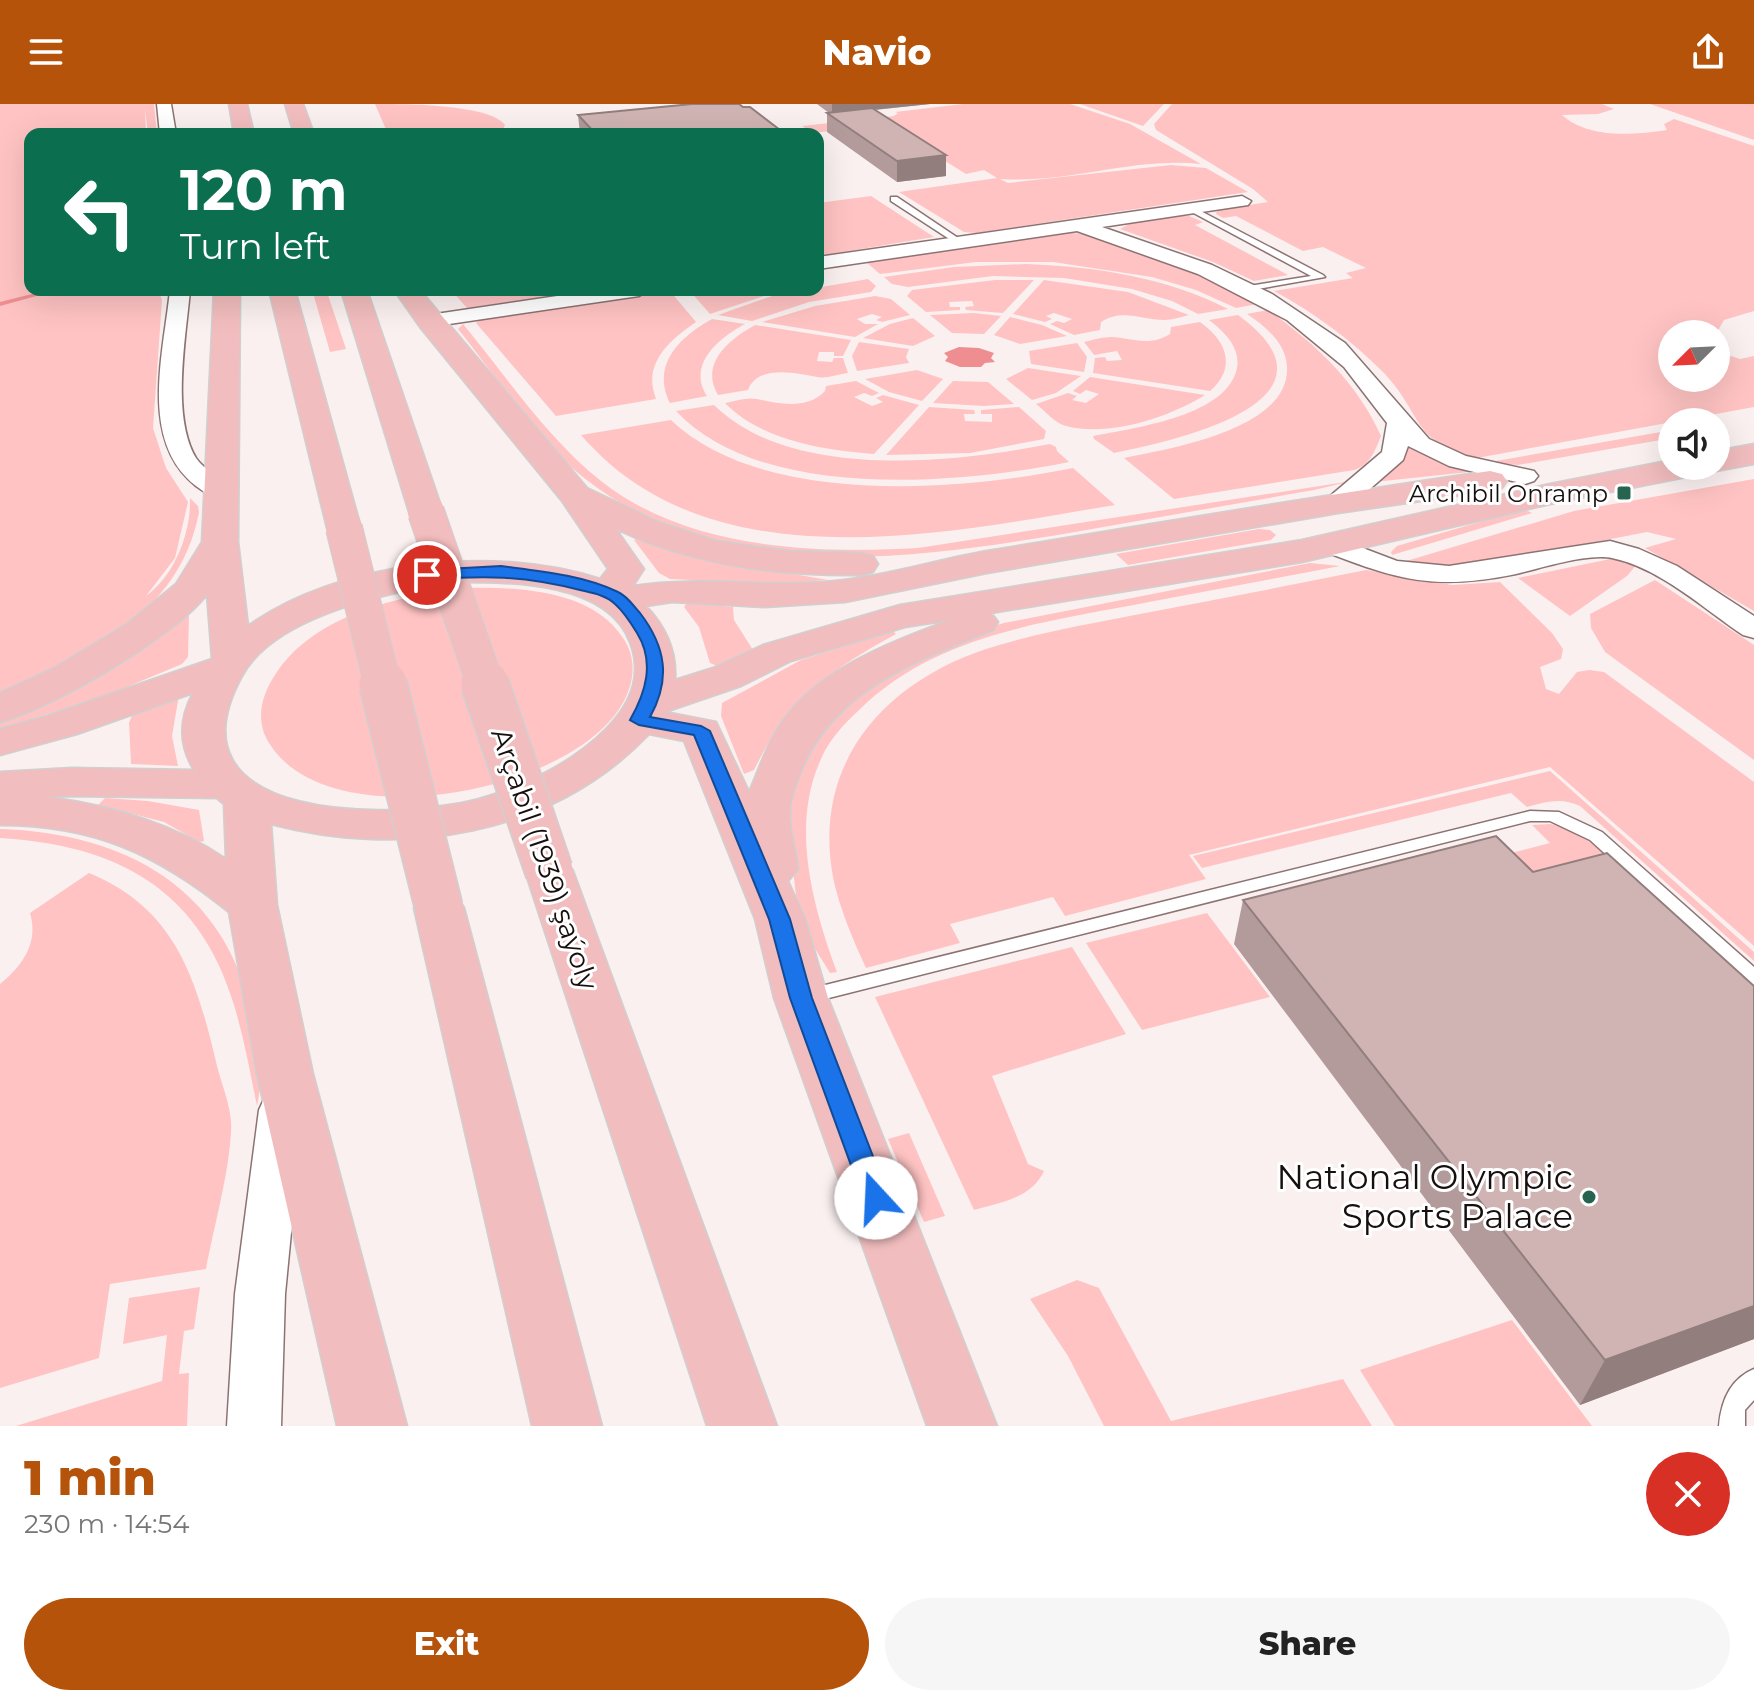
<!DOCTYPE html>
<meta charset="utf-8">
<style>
body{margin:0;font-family:Montserrat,sans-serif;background:#f6f6f6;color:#222;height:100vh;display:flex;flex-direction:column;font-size:30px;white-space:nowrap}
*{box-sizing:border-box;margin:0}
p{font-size:26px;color:#767676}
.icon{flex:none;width:44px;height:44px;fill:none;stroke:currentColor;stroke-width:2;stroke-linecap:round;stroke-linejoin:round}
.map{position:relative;height:1322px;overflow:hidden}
.sheet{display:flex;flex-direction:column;background:#fff;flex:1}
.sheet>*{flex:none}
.banner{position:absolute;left:24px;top:24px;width:800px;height:168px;border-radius:16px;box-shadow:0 8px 32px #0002;background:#0b6e4f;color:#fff;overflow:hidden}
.needle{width:52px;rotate:246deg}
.tools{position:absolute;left:1658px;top:216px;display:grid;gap:16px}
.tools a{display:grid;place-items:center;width:72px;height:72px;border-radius:50%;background:#fff;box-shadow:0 8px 32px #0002;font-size:40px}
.pin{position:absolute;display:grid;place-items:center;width:68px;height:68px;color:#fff;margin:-34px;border:4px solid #fff;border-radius:50%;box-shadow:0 2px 8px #0007}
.me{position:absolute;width:88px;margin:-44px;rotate:340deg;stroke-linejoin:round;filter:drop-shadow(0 0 6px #0008)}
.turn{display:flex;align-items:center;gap:28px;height:168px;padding:0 24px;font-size:36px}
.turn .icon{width:104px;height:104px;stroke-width:2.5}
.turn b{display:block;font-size:56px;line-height:68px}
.round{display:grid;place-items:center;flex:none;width:84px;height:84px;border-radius:42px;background:#f6f6f6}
.head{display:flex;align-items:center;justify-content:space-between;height:136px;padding:0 24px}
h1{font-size:48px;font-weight:800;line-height:60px;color:#b45309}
.cta{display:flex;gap:16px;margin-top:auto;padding:16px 24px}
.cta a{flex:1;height:92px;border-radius:48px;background:#b45309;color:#fff;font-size:32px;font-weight:800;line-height:92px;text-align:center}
.cta a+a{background:#f6f6f6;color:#222}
header{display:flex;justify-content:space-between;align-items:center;height:104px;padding:0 24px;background:#b45309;color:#fff;font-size:36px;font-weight:800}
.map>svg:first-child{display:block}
</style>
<header><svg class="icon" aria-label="menu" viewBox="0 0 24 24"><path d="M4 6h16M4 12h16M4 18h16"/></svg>Navio<svg class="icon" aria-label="share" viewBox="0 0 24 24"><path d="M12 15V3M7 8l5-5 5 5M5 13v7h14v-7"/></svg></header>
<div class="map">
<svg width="1754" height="1322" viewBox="0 0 1754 1322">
<rect width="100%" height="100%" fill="#fbf0f0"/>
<g fill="#ffc3c3">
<path d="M0 0H154L157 30H148L145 5 146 30H30V186H158L162 196 153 324 166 364 188 398 175 454 146 492C175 471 191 429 190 394L198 402 199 408C179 514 85 548 0 593Z"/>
<path d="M375 0C405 0 489 0 505 21L501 30H388Z"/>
<path d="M963 0H1070L1130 20 1201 60C1133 53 1067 80 1000 75L1008 79 1171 61 1206 64 1248 88 976 129 964 128 899 88 997 74 984 66 966 70 887 21 812 29 802 22 894 12 898 9 895 8Z"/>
<path d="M1080 0H1164L1143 22Z"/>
<path d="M1172 0H1602L1614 5 1598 10 1562 11C1589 35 1633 31 1667 26L1664 20 1674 15 1754 42V207L1724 216 1716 230H1672V274H1716V247L1740 255 1754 252V303L1477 354C1413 341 1422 309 1384 269 1351 236 1315 209 1274 187L1353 174 1346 169 1366 164 1323 143 1303 147 1236 112 1223 114 1216 110 1217 106 1268 98 1253 85 1156 26 1154 20Z"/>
<path d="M1650 0H1754V36Z"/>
<path d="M871 92 934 133 818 152V99Z"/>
<path d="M1178 112H1189L1203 118 1195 121 1288 171 1254 177 1213 158 1120 125 1131 119Z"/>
<path d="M1063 129C1109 126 1214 177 1257 200L1236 204 1196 186 1152 173 1053 158H976L880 170 866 158Z"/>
<path d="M1027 160C1096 163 1166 173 1228 205L1198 210 1172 197 1132 185 1064 174 993 172 908 183 892 180 884 173 954 163Z"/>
<path d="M868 175 876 182 871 188 809 198 752 217 718 211 775 191Z"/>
<path d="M995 176H1034L1003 209 966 206 965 203 974 202 972 197 949 198 950 203H960V206L926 208 907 192 912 186Z"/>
<path d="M1044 176 1128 188 1189 211C1181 213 1172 216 1164 216 1142 216 1123 204 1101 218L1100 226 1074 231 1050 220 1057 217 1064 219 1072 215 1054 209 1046 212 1052 215 1045 218 1013 210Z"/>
<path d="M451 186H590L467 204Z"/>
<path d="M689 186H782L710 210Z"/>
<path d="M670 187 696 218C670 236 642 259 656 295L556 312 476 219 481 215Z"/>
<path d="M327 188 346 245 330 248 313 189Z"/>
<path d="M875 192 891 195 910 211 882 218 876 216 882 213 872 210 857 215 865 220H878L855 233 762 218 815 202Z"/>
<path d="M1268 206C1316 240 1357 278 1381 332 1375 347 1370 361 1354 366L1174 395 1124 354C1168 345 1290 326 1287 263 1286 239 1265 222 1247 210Z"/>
<path d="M974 209 1001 212 984 230 952 229 930 211Z"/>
<path d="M1238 211C1356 297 1175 337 1114 349L1094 335 1093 332C1133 324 1222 313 1236 268 1243 246 1225 228 1209 216Z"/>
<path d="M1010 213 1042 221 1067 232 1020 240 994 231Z"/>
<path d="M913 214 935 232 913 242 863 234 890 220Z"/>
<path d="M712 215 745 220C719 234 687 260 707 292L670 299C651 260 680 233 712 215Z"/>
<path d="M1200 218C1227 237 1237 264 1210 287L1093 269 1095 254 1105 253 1107 257 1122 256 1117 247 1094 251 1084 238C1092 236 1103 233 1111 233 1132 234 1150 243 1170 230L1171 223Z"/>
<path d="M463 220C506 272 547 334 601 377 687 445 813 450 918 444L1352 377 1314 386C1240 399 1166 412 1092 425 929 453 731 487 588 377 542 343 495 271 458 225Z"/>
<path d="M755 221 851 236 843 252H834V248H819L817 257 832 258 834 254H843L848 269C839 270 826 275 817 273 797 269 758 260 748 286L718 291C699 259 730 235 755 221Z"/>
<path d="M859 238 909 245 906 253 909 259 857 267 852 252Z"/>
<path d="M1077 239 1087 253 1084 268 1031 260 1029 247Z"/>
<path d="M1028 264 1081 272 1056 289 1032 296 1006 275Z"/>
<path d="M917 266 943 275 922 297 889 288 865 275Z"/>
<path d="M1090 273 1205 291C1168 314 1109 333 1066 322 1056 320 1045 307 1036 300L1068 289 1077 292 1072 296 1086 299 1099 290 1086 286 1080 290 1073 287Z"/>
<path d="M856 277 879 289 872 292 864 289 854 293 872 302 883 298 876 294 883 291 919 301 874 350C824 346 762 337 725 299 734 297 748 293 757 295 779 300 807 306 825 287L826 282Z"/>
<path d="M953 277 988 278 1014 300 984 302 933 299Z"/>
<path d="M714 301C791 377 953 359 1050 340L1056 343 1057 347 1069 358C959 380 761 398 676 307Z"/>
<path d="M929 303 974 306 975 310H964L965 317 992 318V310H981V306L1019 303 1046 327 1044 335 970 349 886 351Z"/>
<path d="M671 316C762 403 960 387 1073 364L1115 401C945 429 711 482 581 331Z"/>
<path d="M1672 326V334L1518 361 1490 358Z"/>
<path d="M1405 333 1469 368 1374 378Z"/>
<path d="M1754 375V507L1645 444 1676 435 1647 428 1478 461 1452 463 1403 458 1574 407Z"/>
<path d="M1524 405 1532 409 1392 451 1391 448 1397 442Z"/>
<path d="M1259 425 1270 426 1276 431 1271 436 1128 461 1116 450Z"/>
<path d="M639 434 691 452 828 476 774 480 670 475 659 469 634 436Z"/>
<path d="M1620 453 1638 459 1627 472 1570 512 1518 474Z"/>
<path d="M1310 459 1340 462C1277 474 1213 486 1149 498 1046 518 935 530 858 607 843 621 829 636 821 655 790 722 813 803 837 868L830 869 809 835 797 801 788 721 797 671 827 620 868 581 969 529 1004 519Z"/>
<path d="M1366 466 1452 481 1500 478 1552 529 1563 545 1561 555 1540 563 1546 585 1559 590 1577 568 1589 566 1604 568 1754 678V842L1550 663 1189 751 1206 775 1065 812 1053 793 950 820 960 839 866 864C853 836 839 803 833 773 812 659 884 579 986 545 1036 529 1089 520 1140 510 1215 496 1291 481 1366 466Z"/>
<path d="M1655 476 1754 541V656L1605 548 1591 524 1590 510Z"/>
<path d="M468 484C519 483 592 486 623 534 638 556 634 581 621 602 568 690 328 735 269 639 255 617 261 592 275 571 314 510 401 491 468 484Z"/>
<path d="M687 499 733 503 734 516 753 546 717 562 710 559 699 523 684 503Z"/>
<path d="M189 511 188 553 182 560 103 593 0 625V618L45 599Z"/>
<path d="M893 527 896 530C830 566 788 596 754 666L744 670 721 612 722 599 801 556Z"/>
<path d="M179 591 172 632 178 662 131 660 129 619 133 609Z"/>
<path d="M1550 667 1754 848V857L1580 702C1561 693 1546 698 1527 703L1511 689 1202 764 1193 752Z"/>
<path d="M105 694 148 697 199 706 204 737 199 738 164 718 98 701Z"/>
<path d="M1550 720C1594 726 1656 796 1690 827L1449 765 1550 739 1532 721Z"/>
<path d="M0 725C126 729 229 785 253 917 259 950 264 968 257 1002 250 968 244 934 234 901 199 784 116 741 0 734Z"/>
<path d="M89 769C177 805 197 877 217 962 222 982 233 1007 231 1027 229 1070 214 1122 206 1165L110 1180 99 1254 0 1284V880C22 862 39 839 30 809Z"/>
<path d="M1207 809 1270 893 1142 926 1086 839Z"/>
<path d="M1072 843 1126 930 992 972 1028 1060 1044 1067C1031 1095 1000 1098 974 1106L875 893Z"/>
<path d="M909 1029 945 1112 924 1118 888 1035Z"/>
<path d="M1077 1176 1099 1184 1171 1317 1343 1275 1372 1322H1104L1068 1252 1030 1195Z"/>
<path d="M200 1183 194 1225 184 1227 179 1270 189 1269 187 1322H16L162 1277 167 1231 123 1240 129 1194Z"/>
<path d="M1512 1216 1592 1322H1395L1360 1266Z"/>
</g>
<path fill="#ef8e90" d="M959 243 979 244 994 249 991 254 995 258 985 259 981 263H960L945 257 948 253 944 249Z"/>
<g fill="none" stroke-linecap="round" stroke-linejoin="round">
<path fill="#ef8e90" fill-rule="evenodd" d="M48 186H58L0 202V198Z"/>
<defs>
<g id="service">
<path d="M891 93H897L964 138 957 140 891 97Z"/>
<path d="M1191 102 1323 171 1325 173 1246 187V183L1249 182 1311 172 1188 106Z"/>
<path d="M1530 707 1559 708 1602 728 1754 863V881L1747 879 1590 736 1550 717H1530L805 900 798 898 795 893 798 888 805 886Z"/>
<path d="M1754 1265V1296L1745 1306V1322H1719C1721 1298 1730 1275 1754 1265Z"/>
</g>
<g id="minor">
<path d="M157 0H171L176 30H160Z"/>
<path d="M1242 92 1251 97 1248 101 1102 123 1212 161 1272 190 1345 239 1429 335 1466 352 1534 367 1538 372 1534 377 1525 380 1449 362 1408 342 1403 356 1347 405H1329L1325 399 1329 393 1382 348 1387 319 1344 263 1287 216 1198 170 1077 127 818 165V153Z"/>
<path d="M170 186H190C186 233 171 312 196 354 205 368 223 373 233 387L229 392C215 396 207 390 196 382 138 337 164 247 170 186Z"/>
<path d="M598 186H649L639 192 429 223 419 217 429 211Z"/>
<path d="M1331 432 1397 457 1449 462 1610 437 1639 445 1677 462 1754 512V534L1743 531C1704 505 1660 464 1612 454 1587 449 1542 464 1516 470 1434 487 1397 476 1321 446L1317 440 1321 434Z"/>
<path d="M281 988 297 993 303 1006 285 1190 281 1322H227L235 1190 259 1006 265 993Z"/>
</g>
<g id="primary">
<path d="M229 0H247L254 30H234Z"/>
<path d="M285 0H303L314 30H294Z"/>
<path d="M214 186H240L238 438 248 522C338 457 496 440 600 475L608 465 562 397 420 223 394 186H420L587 384 658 418 716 437 788 447 860 449 873 452 878 460 873 468 860 471C777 472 692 461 616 425L644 465 633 482C703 471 774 485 844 476 894 470 943 454 993 446 1158 419 1324 391 1490 367L1502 370 1507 377 1502 384 1490 387 1338 409 987 469 845 498 765 503 672 498 646 502C666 523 677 547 675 576L713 564 763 541 900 501 1302 436 1550 380 1672 356V362H1716V347L1754 340V360L1716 367 1706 364 1702 369 1691 372 1550 400 1302 458 991 509 998 518 993 526C903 562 816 593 791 698 786 716 796 746 798 765L788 777 805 815 828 894 997 1322H927L774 894 755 815 684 637 649 630C552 732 402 755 271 720L277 801 313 970 407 1322H337L257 970 229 808C157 750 94 721 0 721V668L72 664 194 666C178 640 179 615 193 589L77 630 0 651V625L47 612 212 555 207 490C176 532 51 605 0 618V589L56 563 127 520 176 480 202 438ZM452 478C507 478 607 476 630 538 643 572 630 601 606 625 572 659 525 682 479 695 395 717 161 720 242 572 274 512 390 488 452 478ZM950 516C889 539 812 567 777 626 765 645 758 668 749 688L716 618 665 608 741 582 791 557 905 523ZM72 692 217 694 224 700 226 755C174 720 109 701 47 693Z"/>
<path d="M269 186H295L361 424 356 431 344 434 332 431 327 424Z"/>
<path d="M341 186H367L443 408 438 415 426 418 414 415 409 408Z"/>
<path d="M549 751 566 756 573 767 777 1322H707L525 767 532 756Z"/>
<path d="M439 787 457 792 464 804 602 1322H532L414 804 421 792Z"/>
</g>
</defs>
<use href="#service" stroke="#8c7373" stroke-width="3"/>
<use href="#minor" stroke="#8c7373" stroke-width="3"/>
<use href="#primary" stroke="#d1cfcf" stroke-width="3"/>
<use href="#service" fill="#fff" fill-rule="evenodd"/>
<use href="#minor" fill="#fff" fill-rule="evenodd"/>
<use href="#primary" fill="#f2bdbe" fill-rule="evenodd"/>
<defs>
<g id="primary-bridge-far1">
<path d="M426 408 486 582"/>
<path d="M344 424 383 582"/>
</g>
<g id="primary-bridge">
<path d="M383 580 439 804"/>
<path d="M485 580 549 767"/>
</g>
</defs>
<use href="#primary-bridge-far1" stroke="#d1cfcf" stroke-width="38" stroke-linecap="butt"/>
<use href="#primary-bridge" stroke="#d1cfcf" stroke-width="50" stroke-linecap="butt"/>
<use href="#primary-bridge-far1" stroke="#f2bdbe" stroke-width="36"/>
<use href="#primary-bridge" stroke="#f2bdbe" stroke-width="47"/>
</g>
<g fill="#b29b9a">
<path d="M817 0H930L875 6 946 51V72L897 78 827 28V9H829Z"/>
<path d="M578 11 784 30H580Z"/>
<path d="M1533 768 1754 1235 1580 1301 1234 840 1243 796Z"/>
</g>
<g fill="#917e7d">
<path d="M832 0H930L832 10Z"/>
<path d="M946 51V72L897 78V57Z"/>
<path d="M1754 1202V1235L1580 1301 1605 1256Z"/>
</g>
<g fill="#cfb4b3" stroke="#917e7d" stroke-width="2">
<path d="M692 0H739L743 3H750L784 29H778L779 30H596L578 11Z"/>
<path d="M872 4 946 51 897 57 827 9Z"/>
<path d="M1496 732 1533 768 1607 749 1754 882V1202L1605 1256 1243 796Z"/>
</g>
<path fill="#1a73e8" stroke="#114b97" stroke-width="2" d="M501 462C539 467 583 471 618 488 627 492 633 501 640 509 666 543 671 575 650 613L701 622 710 627 790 815 812 894 889 1094 885 1102 876 1105 867 1102 863 1094 790 894 769 815 694 631 639 621 630 616C646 588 655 558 637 529 631 519 624 508 615 500 606 491 592 489 580 486 522 471 486 472 427 475L420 471 427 466Z"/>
<g fill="#266450" stroke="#fff" stroke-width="3">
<rect x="1616" y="381" width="16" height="16" rx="4"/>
<circle cx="1589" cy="1093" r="8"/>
</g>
<g text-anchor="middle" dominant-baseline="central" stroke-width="6" stroke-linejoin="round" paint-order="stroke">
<g font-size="24" fill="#170e0e" stroke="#fff" text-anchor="end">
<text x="1608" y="389">Archibil Onramp</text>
</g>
<g font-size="28" fill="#170e0e" stroke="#fff">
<text transform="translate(545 755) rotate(71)">Arçabil (1939) şaýoly</text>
</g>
<g font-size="34" fill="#170e0e" stroke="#fff" text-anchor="end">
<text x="1573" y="1073">National Olympic<tspan x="1573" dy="39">Sports Palace</tspan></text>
</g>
</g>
</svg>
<div class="tools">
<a><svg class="needle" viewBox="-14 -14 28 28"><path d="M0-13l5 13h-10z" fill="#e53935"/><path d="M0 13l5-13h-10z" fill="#767676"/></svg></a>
<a><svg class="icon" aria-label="sound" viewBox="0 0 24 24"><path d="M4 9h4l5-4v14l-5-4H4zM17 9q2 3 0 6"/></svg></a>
</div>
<div class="pin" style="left:427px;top:471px;background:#d93025"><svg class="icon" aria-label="arrive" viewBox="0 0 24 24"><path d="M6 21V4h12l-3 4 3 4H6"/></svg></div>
<svg class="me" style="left:876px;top:1094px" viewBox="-20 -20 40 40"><circle r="19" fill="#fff"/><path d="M0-13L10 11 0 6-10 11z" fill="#1a73e8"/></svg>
<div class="banner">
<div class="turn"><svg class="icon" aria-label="left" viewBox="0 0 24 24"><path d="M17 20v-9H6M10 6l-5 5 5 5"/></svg><div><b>120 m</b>Turn left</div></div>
</div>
</div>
<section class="sheet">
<div class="head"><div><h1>1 min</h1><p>230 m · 14:54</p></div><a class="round" style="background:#d93025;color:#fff"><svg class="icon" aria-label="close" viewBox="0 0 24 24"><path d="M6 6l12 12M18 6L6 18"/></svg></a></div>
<div class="cta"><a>Exit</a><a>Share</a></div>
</section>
